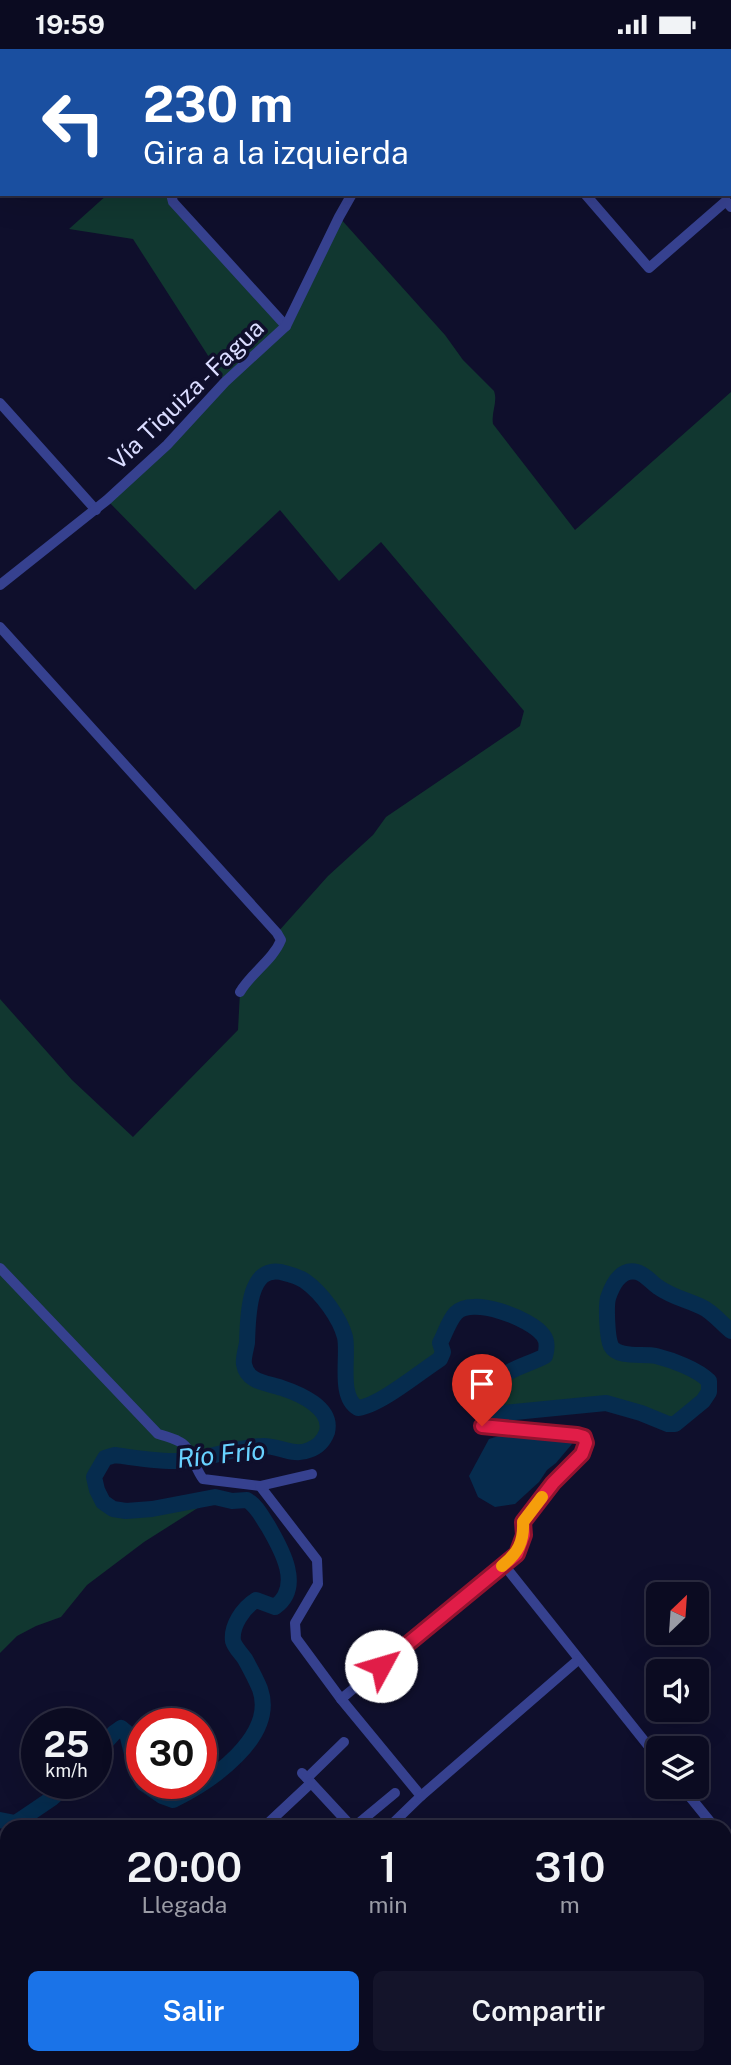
<!DOCTYPE html>
<html lang="es">
<meta charset="utf-8">
<style>
body{margin:0;font-family:"Public Sans",sans-serif;background:#14142a;color:#f1f3f6;height:100vh;display:flex;flex-direction:column;font-size:26px;white-space:nowrap}
*{box-sizing:border-box;margin:0}
p{font-size:23px;color:#9a9ba5}
.icon{flex:none;width:38px;height:38px;fill:none;stroke:currentColor;stroke-width:2;stroke-linecap:round;stroke-linejoin:round}
.map{position:relative;flex:1;overflow:hidden}
.sheet{position:absolute;left:0px;top:1771px;width:732px;height:245px;display:flex;flex-direction:column;background:#0b0b21;border-radius:21px 21px 0 0;box-shadow:0 7px 28px #0002,0 0 0 2px #2b2b3f}
.sheet>*{flex:none}
.top-card{position:absolute;left:0px;top:0px;width:732px;height:147px;box-shadow:0 7px 28px #0002,0 0 0 2px #2b2b3f;background:#1a4fa0;color:#fff;overflow:hidden}
.needle{width:46px;rotate:25deg}
.controls{position:absolute;left:646px;top:1533px;display:grid;gap:14px}
.controls a{display:grid;place-items:center;width:63px;height:63px;border-radius:10px;background:#0b0b21;box-shadow:0 7px 28px #0002,0 0 0 2px #2b2b3f;font-size:35px}
.speed{position:absolute;left:21px;top:1659px;display:flex;gap:14px;font-size:35px;font-weight:700;text-align:center}
.speed>*{display:grid;place-content:center;width:91px;height:91px;border-radius:50%;background:#0b0b21;box-shadow:0 7px 28px #0002,0 0 0 2px #2b2b3f;line-height:1}
.speed small{font-size:18px;font-weight:400}
.speed .limit{border:10px solid #d22;background:#fff;color:#111}
.pin{position:absolute;display:grid;place-items:center;width:60px;height:60px;color:#fff;margin:-72px -30px;border-radius:50% 50% 50% 0;rotate:-45deg;box-shadow:0 0 7px #0007}
.pin .icon{rotate:45deg}
.me{position:absolute;width:77px;margin:-38px;rotate:51deg;stroke-linejoin:round;filter:drop-shadow(0 0 5px #0008)}
.turn{display:flex;align-items:center;gap:24px;height:147px;padding:0 28px;font-size:32px}
.turn .icon{width:91px;height:91px;stroke-width:2.5}
.turn b{display:block;font-size:49px;line-height:60px}
.eta{display:flex;justify-content:space-evenly;align-items:center;height:119px;text-align:center}
.eta b{font-size:42px;font-weight:600;line-height:49px}
.action{display:flex;gap:14px;margin-top:auto;padding:14px 28px}
.action a{flex:1;height:80px;border-radius:10px;background:#1a73e8;color:#fff;font-size:28px;font-weight:600;line-height:80px;text-align:center}
.action a+a{background:#14142a;color:#f1f3f6}
.status{display:flex;justify-content:space-between;align-items:center;height:49px;padding:0 35px;background:#0b0b21;direction:ltr}
.status svg{height:19px;fill:currentColor}
.map>svg:first-child{display:block}
</style>
<div class="status"><b>19:59</b><svg viewBox="0 0 49 12"><path d="M0 12V9h3v3zM5 12V6h3v6zM10 12V3h3v9zM15 12V0h3v12zM26 1h20v11H26zM47 4h2v5h-2z"/></svg></div>
<div class="map">
<svg width="731" height="2016" viewBox="0 0 731 2016">
<rect width="100%" height="100%" fill="#0f0f2c"/>
<path fill="#113730" d="M108 145H169L285 277 339 168 445 286 463 311 494 342C498 353 491 363 493 375L575 481 731 343V1282L704 1259 676 1249 636 1223 626 1224 612 1236 607 1255 608 1284 610 1296 615 1302 627 1305H652L667 1310 702 1325 709 1332V1343L703 1352 675 1375H668L641 1364 606 1354 504 1364 490 1360C481 1324 520 1320 544 1307 547 1300 548 1292 543 1286 530 1269 473 1247 456 1264 449 1271 445 1285 441 1294L443 1303 440 1310C420 1323 379 1357 358 1359 338 1348 349 1307 345 1288 340 1269 322 1244 305 1232 298 1227 289 1225 281 1223 247 1217 248 1272 247 1294 246 1300 243 1309 244 1315 247 1334 268 1334 282 1339 300 1345 333 1359 327 1383 324 1391 318 1398 309 1401 293 1408 279 1396 262 1397 235 1398 207 1411 179 1412 158 1413 135 1409 115 1406 82 1417 92 1458 123 1462 152 1465 186 1453 215 1448L144 1493 87 1536 61 1568 36 1577 17 1587 0 1604V950L72 1031 133 1088 238 981 240 943 278 898 277 884 328 827 373 786 386 768 520 677 524 662 381 493 339 532 280 461 195 541 107 451 225 333 133 190 69 180Z"/>
<path fill="#062c4e" d="M502 1386 570 1390 572 1395 556 1414 547 1421 539 1433 515 1455 495 1458 478 1448 469 1427 489 1390Z"/>
<g fill="none" stroke-linecap="round" stroke-linejoin="round">
<g stroke="#062c4e" stroke-width="16">
<path d="M96 1704 114 1684 121 1679 127 1684 135 1717 142 1732"/>
<path d="M143 1734 162 1747 173 1751C210 1733 277 1688 260 1640 256 1630 250 1619 245 1610 241 1604 235 1599 233 1592 231 1577 243 1559 256 1551L275 1558C303 1538 282 1501 268 1477 262 1468 257 1457 247 1451L232 1452 215 1448 152 1460 126 1462 113 1460 103 1453 97 1441 94 1428 105 1409 115 1406C135 1409 158 1413 179 1412 207 1411 234 1398 262 1397 279 1396 293 1408 309 1401 318 1398 324 1391 327 1383 333 1359 300 1345 282 1339 268 1334 247 1334 244 1315 243 1309 246 1300 247 1294 248 1272 247 1216 281 1223 289 1225 298 1227 305 1232 322 1244 340 1269 345 1288 349 1307 338 1348 358 1359 379 1357 420 1323 440 1310L443 1303 440 1294C445 1285 449 1271 456 1264 472 1247 530 1269 543 1286 548 1292 547 1300 545 1307 521 1320 481 1324 490 1360L504 1364 606 1354 641 1364 668 1375H675L703 1352 709 1343V1332C697 1320 672 1311 656 1307 644 1304 618 1310 611 1297 607 1289 606 1257 608 1249 612 1237 620 1219 637 1223 645 1225 652 1234 658 1238 672 1248 687 1251 702 1258 713 1263 722 1275 731 1282"/>
<path d="M0 1771 15 1774 20 1771 51 1750 69 1734"/>
</g>
<g stroke="#36418f" stroke-width="10">
<path d="M457 0 459 2"/>
<path d="M545 0 547 2"/>
<path d="M188 2 189 0"/>
<path d="M489 2 491 0"/>
<path d="M0 116 2 118"/>
<path d="M171 145 173 153 286 277"/>
<path d="M585 145 649 219 726 152 731 158"/>
<path d="M0 354 96 461"/>
<path d="M0 536 107 451 167 396 225 333 286 277 339 168 352 145"/>
<path d="M0 578 277 884 281 891C273 911 251 924 240 943"/>
<path d="M0 1219 158 1385C165 1387 173 1389 180 1393 192 1399 194 1419 203 1430L260 1437 317 1511 318 1535 295 1574 296 1589 341 1650 421 1747 389 1778"/>
<path d="M260 1437 312 1425"/>
<path d="M504 1516 658 1709"/>
<path d="M341 1650 517 1505 524 1486 523 1473 553 1434 582 1405 586 1394 584 1388 577 1386 482 1377"/>
<path d="M302 1724 352 1778"/>
<path d="M307 1729 344 1693"/>
<path d="M682 1738 712 1775 708 1778"/>
<path d="M421 1747 578 1611"/>
<path d="M264 1778 311 1734"/>
<path d="M354 1778 395 1744"/>
<path d="M1 1828 7 1837"/>
<path d="M0 1864 7 1873"/>
<path d="M0 1944 7 1943"/>
<path d="M227 2009 232 2016"/>
<path d="M290 2009 296 2016"/>
<path d="M487 2009 493 2016"/>
<path d="M74 2016 82 2009"/>
<path d="M143 2016 152 2009"/>
<path d="M341 2016 349 2009"/>
<path d="M439 2016 448 2009"/>
</g>
</g>
<g fill="none" stroke-linecap="round" stroke-linejoin="round">
<defs>
<path id="route" d="M381 1617 517 1505 524 1486 523 1473 553 1434 582 1405 586 1394 584 1388 577 1386 482 1377"/>
</defs>
<use href="#route" stroke="#92132f" stroke-width="18"/>
<use href="#route" stroke="#e11d48" stroke-width="12"/>
<path stroke="#f59e0b" stroke-width="12" d="M502 1517C518 1504 524 1493 523 1473L542 1448"/>
</g>
<g text-anchor="middle" dominant-baseline="central" stroke-width="7" stroke-linejoin="round" paint-order="stroke">
<g font-size="24" fill="#dadcff" stroke="#0f0f2c">
<text transform="translate(186 345) rotate(-44)">Vía Tiquiza - Fagua</text>
</g>
<g font-size="26" font-style="italic" fill="#68d2ff" stroke="#0f0f2c">
<text transform="translate(221 1405) rotate(-6)">Río Frío</text>
</g>
</g>
</svg>
<div class="controls">
<a><svg class="needle" viewBox="-14 -14 28 28"><path d="M0-13l5 13h-10z" fill="#e53935"/><path d="M0 13l5-13h-10z" fill="#9a9ba5"/></svg></a>
<a><svg class="icon" aria-label="sound" viewBox="0 0 24 24"><path d="M4 9h4l5-4v14l-5-4H4zM17 9q2 3 0 6"/></svg></a>
<a><svg class="icon" aria-label="layers" viewBox="0 0 24 24"><path d="M12 4l9 5-9 5-9-5zM3 14l9 5 9-5"/></svg></a>
</div>
<div class="speed"><div>25<small>km/h</small></div><div class="limit">30</div></div>
<div class="pin" style="left:482px;top:1377px;background:#d93025"><svg class="icon" aria-label="arrive" viewBox="0 0 24 24"><path d="M6 21V4h12l-3 4 3 4H6"/></svg></div>
<svg class="me" style="left:381px;top:1617px" viewBox="-20 -20 40 40"><circle r="19" fill="#fff"/><path d="M0-13L10 11 0 6-10 11z" fill="#e11d48"/></svg>
<div class="top-card">
<div class="turn"><svg class="icon" aria-label="left" viewBox="0 0 24 24"><path d="M17 20v-9H6M10 6l-5 5 5 5"/></svg><div><b>230 m</b>Gira a la izquierda</div></div>
</div>
<section class="sheet">
<div class="eta">
<div><b>20:00</b><p>Llegada</p></div>
<div><b>1</b><p>min</p></div>
<div><b>310</b><p>m</p></div>
</div>
<div class="action"><a>Salir</a><a>Compartir</a></div>
</section>
</div>
